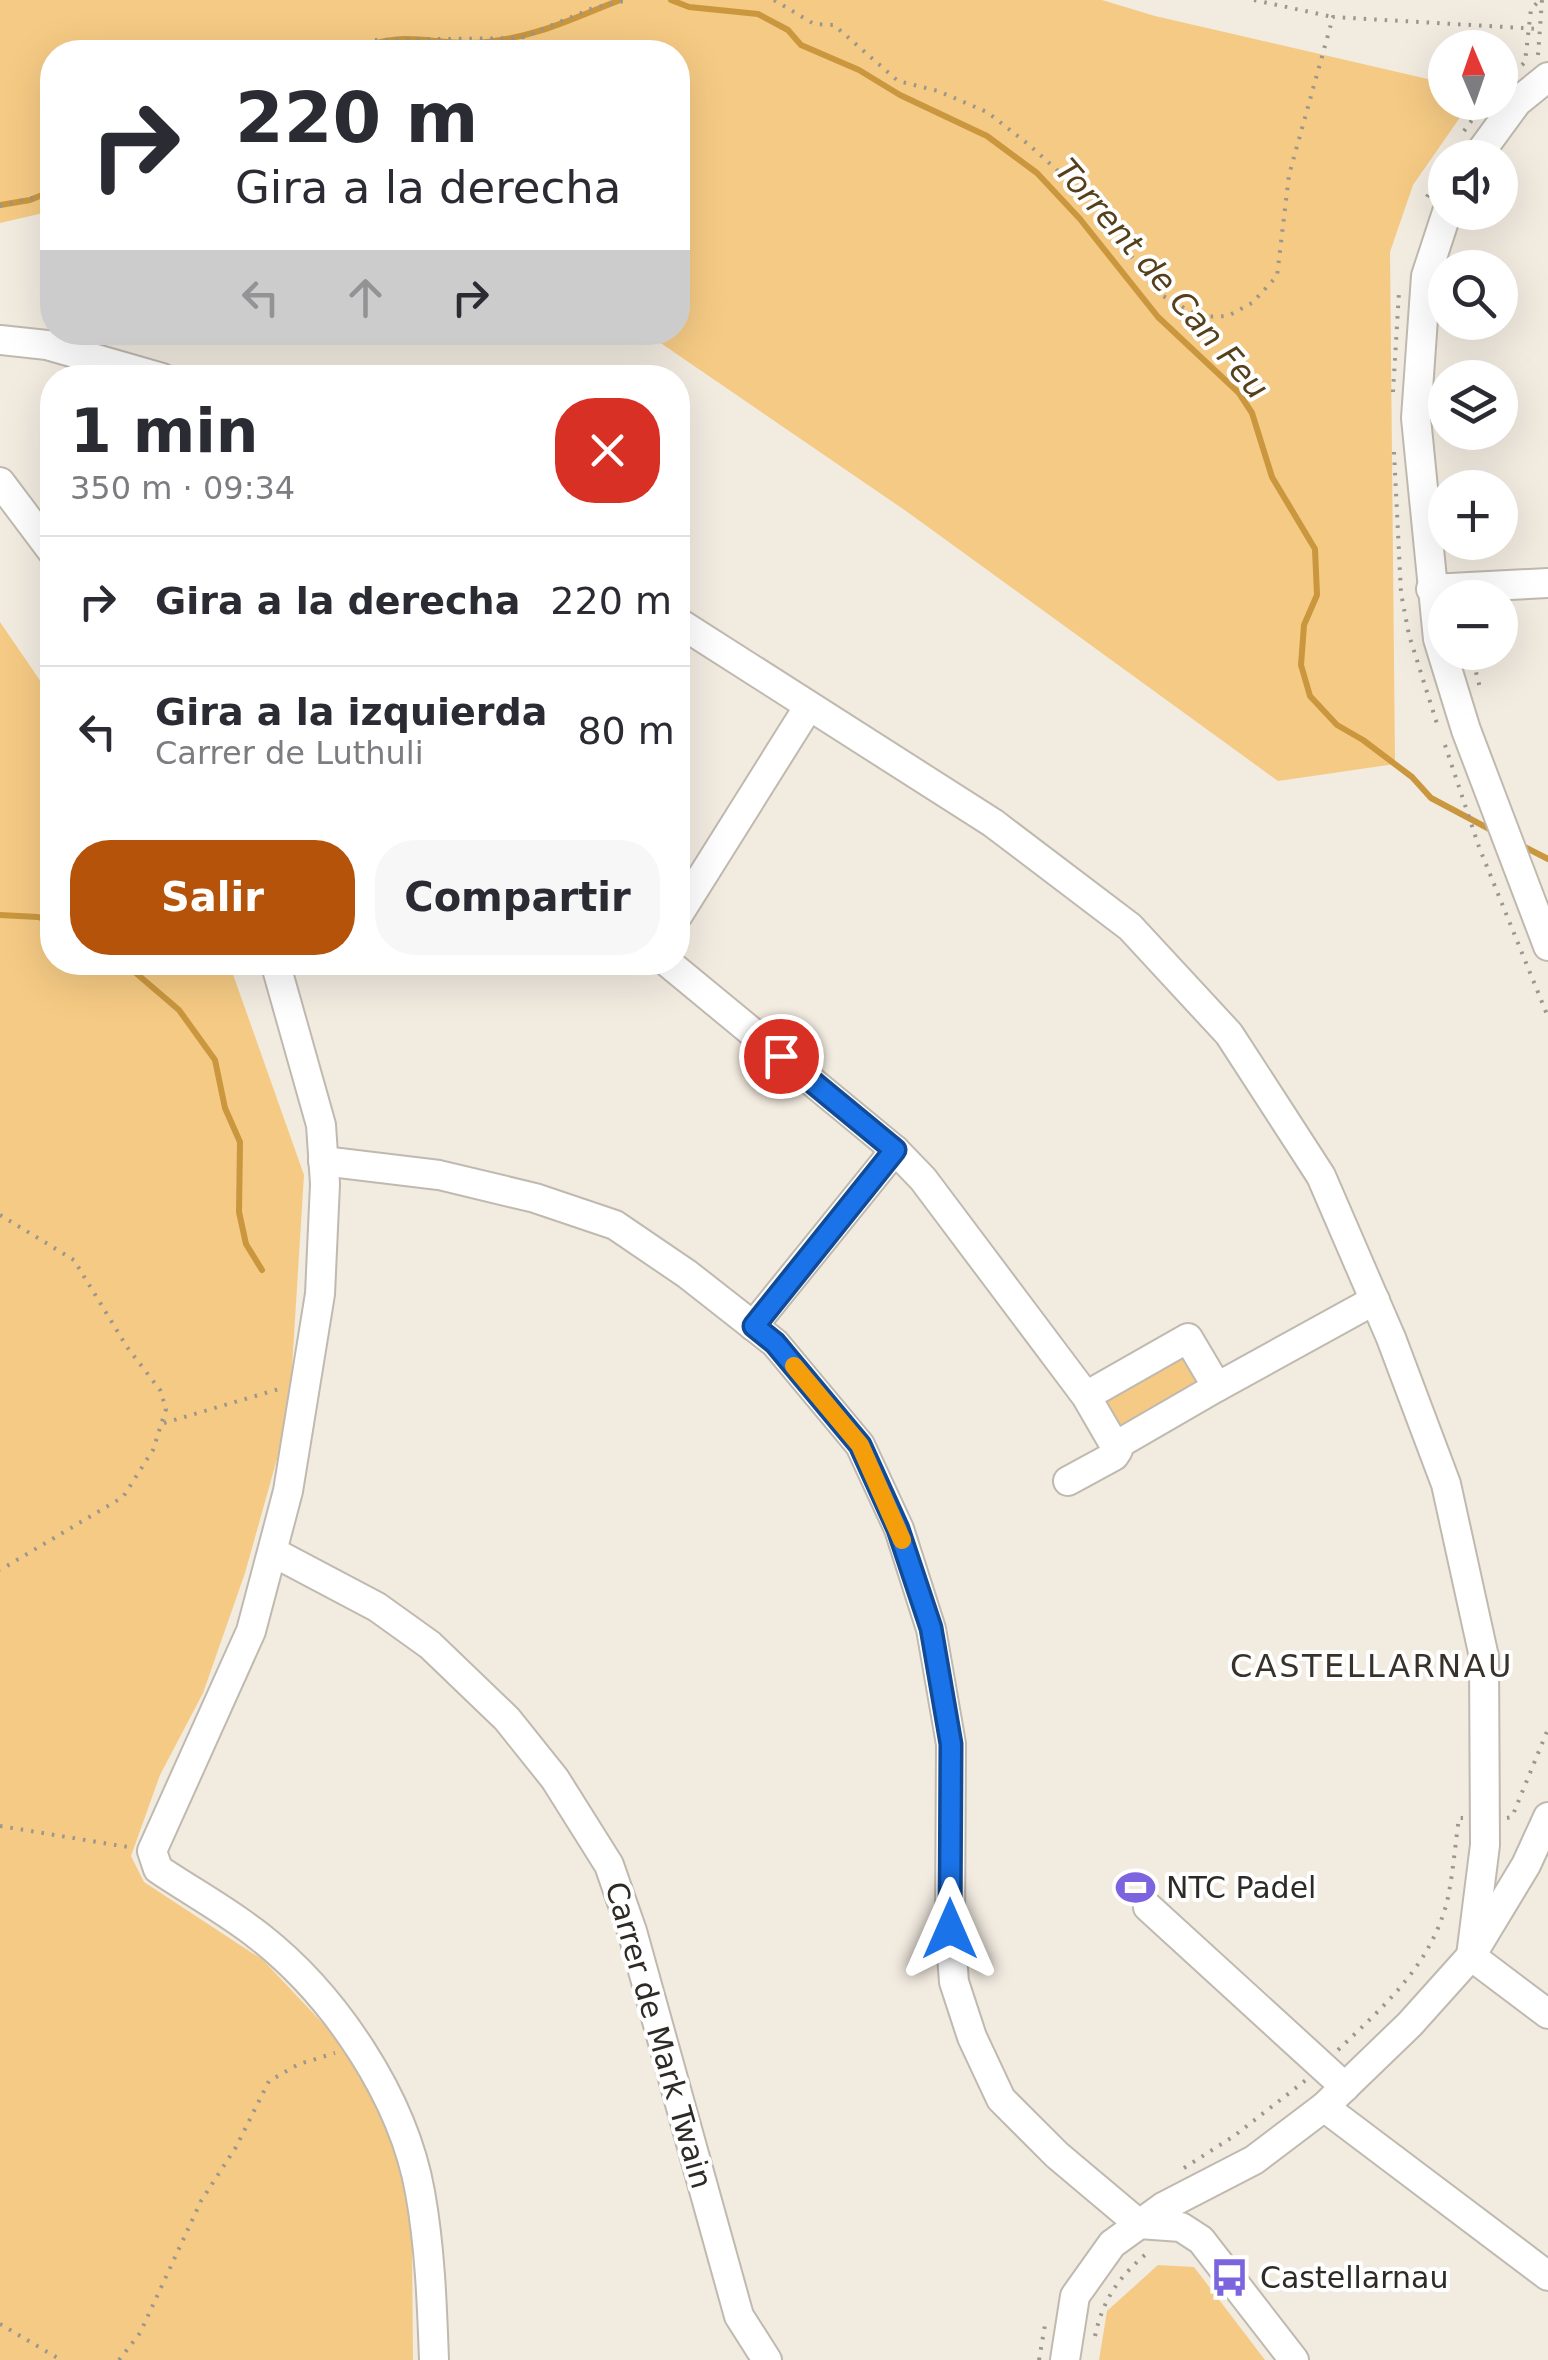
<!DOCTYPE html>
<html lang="es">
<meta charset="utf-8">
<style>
body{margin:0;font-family:"DejaVu Sans",sans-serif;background:#f7f7f7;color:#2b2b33;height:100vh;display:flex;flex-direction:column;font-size:38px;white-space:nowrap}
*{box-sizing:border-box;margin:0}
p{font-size:32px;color:#7c7c81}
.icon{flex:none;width:55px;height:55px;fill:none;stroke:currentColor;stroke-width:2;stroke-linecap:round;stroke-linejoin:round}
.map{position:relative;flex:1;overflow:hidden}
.side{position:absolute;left:40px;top:365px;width:650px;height:610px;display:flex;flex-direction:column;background:#fff;border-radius:40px;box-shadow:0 10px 40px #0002}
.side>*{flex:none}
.banner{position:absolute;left:40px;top:40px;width:650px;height:305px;border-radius:40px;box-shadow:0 10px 40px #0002;background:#fff;color:#2b2b33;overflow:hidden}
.needle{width:65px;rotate:358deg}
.fabs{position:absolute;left:1428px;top:30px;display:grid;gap:20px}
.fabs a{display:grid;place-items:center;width:90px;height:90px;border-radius:50%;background:#fff;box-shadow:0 10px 40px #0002;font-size:50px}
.pin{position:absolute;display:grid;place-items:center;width:85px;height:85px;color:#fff;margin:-42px;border:5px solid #fff;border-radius:50%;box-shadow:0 2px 10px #0007}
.me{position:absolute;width:110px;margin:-55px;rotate:0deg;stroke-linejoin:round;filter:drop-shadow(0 0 8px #0008)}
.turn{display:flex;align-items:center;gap:35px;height:210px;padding:0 30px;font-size:45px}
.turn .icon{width:130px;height:130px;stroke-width:2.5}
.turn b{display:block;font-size:70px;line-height:85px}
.lanes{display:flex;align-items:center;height:95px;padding:0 30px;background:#0003;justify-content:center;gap:50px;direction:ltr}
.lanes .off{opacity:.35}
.round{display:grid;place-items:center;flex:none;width:105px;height:105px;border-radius:40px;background:#f7f7f7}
.overview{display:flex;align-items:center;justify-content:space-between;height:170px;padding:0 30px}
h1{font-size:60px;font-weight:800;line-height:75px}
.cta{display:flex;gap:20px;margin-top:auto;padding:20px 30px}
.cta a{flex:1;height:115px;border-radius:40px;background:#b45309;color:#fff;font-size:40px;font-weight:800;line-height:115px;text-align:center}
.cta a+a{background:#f7f7f7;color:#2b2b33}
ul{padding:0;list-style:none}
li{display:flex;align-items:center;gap:30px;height:130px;padding:0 30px;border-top:2px solid #e1e1e2}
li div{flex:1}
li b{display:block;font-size:38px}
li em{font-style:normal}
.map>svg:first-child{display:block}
</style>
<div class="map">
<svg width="1548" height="2360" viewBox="0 0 1548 2360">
<rect width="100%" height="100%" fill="#f2ebe0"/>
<g fill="#f5ca84">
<path d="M0 0H1102L1155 16 1445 83V102L1470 103 1413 185 1390 252 1395 764 1278 781 906 511 646 333 678 332V52H52V211L0 223Z"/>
<path d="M0 622 52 698V962L229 963 304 1175 289 1416 245 1573 203 1693 160 1775 131 1856 144 1882 263 1960 347 2049 401 2156 412 2245 413 2360H0Z"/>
<path d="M1184 1350 1204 1385 1123 1433 1102 1398Z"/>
<path d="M1158 2265 1194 2267 1265 2360H1099L1107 2311Z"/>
</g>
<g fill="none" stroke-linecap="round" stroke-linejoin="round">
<g stroke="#ca973e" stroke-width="6">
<path d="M671 0 689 7 758 14 788 30 801 45 859 70 900 95 987 136 1037 173 1080 219 1158 317 1239 393 1252 413 1272 477 1315 549 1317 595 1304 625 1301 665 1310 696 1337 725 1363 740 1412 777 1431 798 1495 832"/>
<path d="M350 52C408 26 433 48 487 42 539 36 572 19 620 0"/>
<path d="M0 205 30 200 52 191"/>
<path d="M1519 844 1548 859"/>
<path d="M0 915 38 917 52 922"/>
<path d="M123 962 179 1010 215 1060 225 1108 240 1142 239 1212 246 1244 262 1270"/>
</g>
<defs>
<g id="minor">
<path d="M1476 158 1517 102 1548 77"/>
<path d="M1447 212 1426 276 1416 418 1438 639 1466 730 1548 946"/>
<path d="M0 340 47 345 162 378"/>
<path d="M0 482 52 551"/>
<path d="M1431 589 1548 583"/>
<path d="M678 622 993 823 1130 927 1229 1034 1321 1176 1391 1338 1446 1484 1484 1657 1485 1845 1471 1956 1548 2014"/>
<path d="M678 915 809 706"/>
<path d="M275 962 321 1125 325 1184 320 1294 288 1491 251 1631 152 1851 158 1869C192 1892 229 1912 260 1937 335 1996 403 2097 420 2192 430 2247 432 2304 434 2360"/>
<path d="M667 962 895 1150 923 1179 1086 1396 1115 1446 1217 1387 1188 1338 1086 1396"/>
<path d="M323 1161 439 1175 535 1198 615 1225 687 1274 775 1343 860 1445 899 1529 931 1629 951 1744 950 1929 954 1982 972 2037 1001 2099 1057 2155 1139 2224"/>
<path d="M753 1326 895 1150"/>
<path d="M1217 1387 1375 1300"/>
<path d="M1068 1481 1114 1456 1118 1450 1115 1446"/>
<path d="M273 1552 377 1607 430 1645 507 1719 555 1779 609 1865 632 1931 739 2316 767 2360"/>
<path d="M1148 1907 1345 2087"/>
<path d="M1324 2107 1548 2276"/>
<path d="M1139 2224 1181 2227 1201 2240 1294 2360"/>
<path d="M1065 2360 1075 2296 1112 2244 1163 2207 1254 2160 1324 2107 1410 2024 1471 1956 1526 1865 1548 1817"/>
</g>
</defs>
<use href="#minor" stroke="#c0b9af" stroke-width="32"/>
<g stroke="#9b968e" stroke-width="4" stroke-dasharray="2.5 8" stroke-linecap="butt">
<path d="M774 0 814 24 834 25 898 81 938 91 987 112 1028 144 1096 205 1156 292 1200 317 1228 316 1252 303 1277 276 1289 175 1333 17 1540 29"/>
<path d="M1254 0 1333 17"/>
<path d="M346 52 372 40 521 38 593 8 628 0"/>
<path d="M1538 55 1542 0"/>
<path d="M1522 65 1525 62 1531 9 1540 0"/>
<path d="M1464 131 1485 102"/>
<path d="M1447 158 1456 143"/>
<path d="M1427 197 1445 161"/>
<path d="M0 206 52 193"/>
<path d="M1393 392 1399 292"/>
<path d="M1394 452 1401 593 1409 635 1438 727"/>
<path d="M1471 652 1480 688"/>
<path d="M1445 745 1479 847 1548 1017"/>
<path d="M0 1215 74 1260 127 1347 160 1390 166 1409 153 1450 123 1497 0 1570"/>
<path d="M164 1423 279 1389"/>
<path d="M1507 1818 1512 1817 1548 1729"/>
<path d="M0 1826 128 1847"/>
<path d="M1338 2050C1384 2006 1430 1966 1447 1902 1453 1875 1455 1845 1459 1818H1463"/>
<path d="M1184 2168 1234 2136 1306 2080"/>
<path d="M0 2324 61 2360"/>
<path d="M1095 2336C1103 2298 1121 2274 1151 2250"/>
<path d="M119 2360 140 2333 201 2201 236 2147 269 2081 299 2064 335 2053"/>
<path d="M1039 2360 1046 2319"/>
</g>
<use href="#minor" stroke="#fff" stroke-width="28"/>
</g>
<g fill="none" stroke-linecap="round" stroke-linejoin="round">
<defs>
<path id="route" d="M781 1056 895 1150 754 1326 775 1343 860 1445 898 1529 931 1628 951 1744 950 1929"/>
</defs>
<use href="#route" stroke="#114b97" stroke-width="25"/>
<use href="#route" stroke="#1a73e8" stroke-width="18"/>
<path stroke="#f59e0b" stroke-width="18" d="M794 1366 860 1445 902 1540"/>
</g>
<defs>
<symbol id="stadium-bare" viewBox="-9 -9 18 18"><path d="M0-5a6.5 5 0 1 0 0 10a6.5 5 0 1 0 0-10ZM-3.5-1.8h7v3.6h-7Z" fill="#7c64df" stroke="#fff" stroke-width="2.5" paint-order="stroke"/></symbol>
<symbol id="bus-bare" viewBox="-9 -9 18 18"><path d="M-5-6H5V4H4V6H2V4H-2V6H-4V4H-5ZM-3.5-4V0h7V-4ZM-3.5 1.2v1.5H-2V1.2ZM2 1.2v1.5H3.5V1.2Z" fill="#7c64df" stroke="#fff" stroke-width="2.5" paint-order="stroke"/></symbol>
</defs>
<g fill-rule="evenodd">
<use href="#stadium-bare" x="1108" y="1860" width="55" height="55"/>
<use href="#bus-bare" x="1202" y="2250" width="55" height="55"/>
</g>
<g text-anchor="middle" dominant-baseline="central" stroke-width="8" stroke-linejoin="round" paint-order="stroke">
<g font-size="30" fill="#2e2b27" stroke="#fff" text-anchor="start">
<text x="1166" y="1887">NTC Padel</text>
<text x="1260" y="2277">Castellarnau</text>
</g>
<g font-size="30" fill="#2e2b27" stroke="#fff">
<text transform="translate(659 2035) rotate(74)">Carrer de Mark Twain</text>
</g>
<g font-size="32" font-style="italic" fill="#56401b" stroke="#fff">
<text transform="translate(1162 279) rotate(49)">Torrent de Can Feu</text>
</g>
<g font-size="32" letter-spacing="2.5" fill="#38322a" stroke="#fff">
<text x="1372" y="1666">CASTELLARNAU</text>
</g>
</g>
</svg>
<div class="fabs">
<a><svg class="needle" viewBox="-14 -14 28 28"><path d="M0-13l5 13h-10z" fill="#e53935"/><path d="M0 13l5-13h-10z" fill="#7c7c81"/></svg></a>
<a><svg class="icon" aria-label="sound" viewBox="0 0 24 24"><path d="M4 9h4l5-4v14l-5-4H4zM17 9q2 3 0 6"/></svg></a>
<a><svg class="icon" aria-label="search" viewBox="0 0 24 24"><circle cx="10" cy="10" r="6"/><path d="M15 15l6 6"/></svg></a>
<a><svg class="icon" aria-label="layers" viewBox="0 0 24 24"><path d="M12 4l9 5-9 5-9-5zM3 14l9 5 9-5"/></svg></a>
<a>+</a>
<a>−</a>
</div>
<div class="pin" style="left:781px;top:1056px;background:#d93025"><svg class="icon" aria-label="arrive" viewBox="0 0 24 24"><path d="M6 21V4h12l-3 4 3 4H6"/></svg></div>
<svg class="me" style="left:950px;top:1929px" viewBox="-20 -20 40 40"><path d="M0-17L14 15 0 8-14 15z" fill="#1a73e8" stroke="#fff" stroke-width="4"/></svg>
<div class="banner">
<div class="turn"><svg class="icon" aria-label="right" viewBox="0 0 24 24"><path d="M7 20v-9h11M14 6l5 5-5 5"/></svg><div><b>220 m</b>Gira a la derecha</div></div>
<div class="lanes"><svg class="icon off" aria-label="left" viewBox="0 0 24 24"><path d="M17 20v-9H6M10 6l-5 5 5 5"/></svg><svg class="icon off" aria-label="ahead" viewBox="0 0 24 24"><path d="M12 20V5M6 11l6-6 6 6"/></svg><svg class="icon" aria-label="right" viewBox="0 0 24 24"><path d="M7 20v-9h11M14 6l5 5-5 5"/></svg></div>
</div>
<section class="side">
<div class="overview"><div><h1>1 min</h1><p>350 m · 09:34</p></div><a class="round" style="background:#d93025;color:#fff"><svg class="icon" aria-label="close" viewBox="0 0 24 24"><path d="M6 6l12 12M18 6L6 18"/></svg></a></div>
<ul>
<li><svg class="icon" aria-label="right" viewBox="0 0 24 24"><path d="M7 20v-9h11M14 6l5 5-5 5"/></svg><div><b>Gira a la derecha</b></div><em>220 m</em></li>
<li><svg class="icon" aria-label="left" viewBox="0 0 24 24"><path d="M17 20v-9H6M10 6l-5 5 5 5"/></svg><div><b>Gira a la izquierda</b><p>Carrer de Luthuli</p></div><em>80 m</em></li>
</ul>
<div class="cta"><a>Salir</a><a>Compartir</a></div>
</section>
</div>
